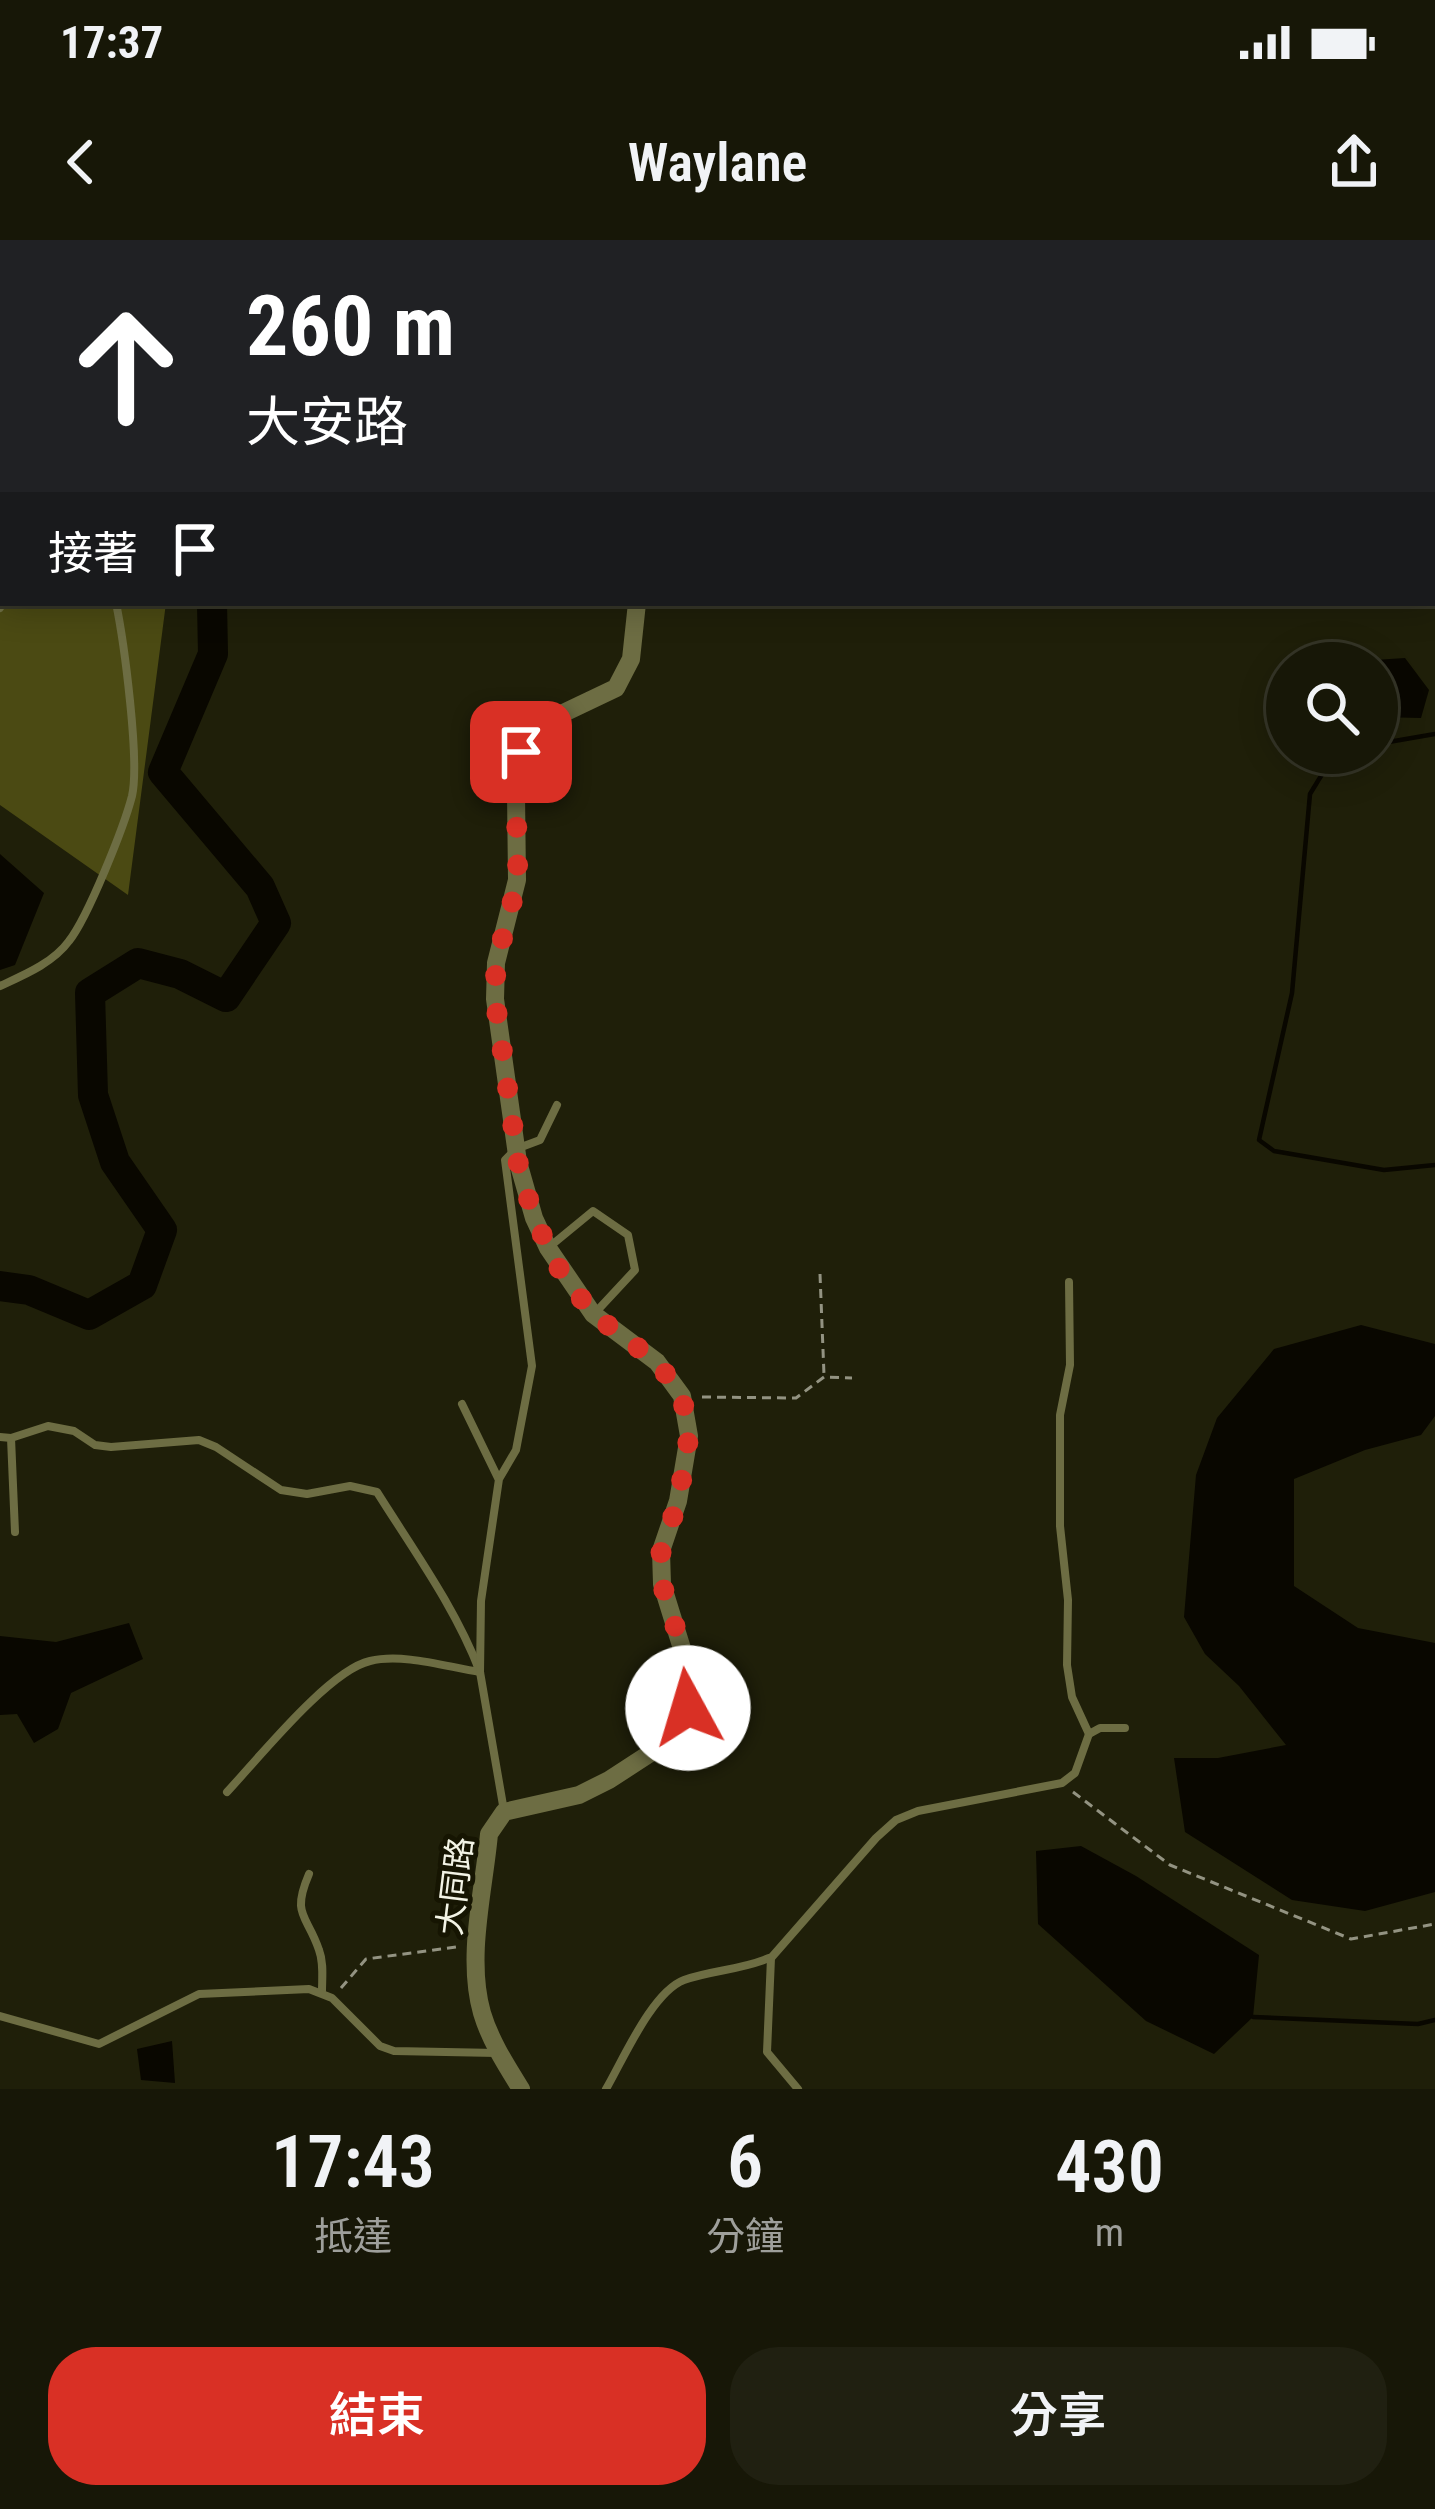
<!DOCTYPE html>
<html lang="zh-TW">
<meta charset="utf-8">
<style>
body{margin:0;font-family:"Roboto Condensed","Noto Sans TC",sans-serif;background:#202011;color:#f1f3f6;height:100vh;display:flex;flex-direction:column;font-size:45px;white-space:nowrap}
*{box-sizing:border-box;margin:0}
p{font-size:39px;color:#9e9f9b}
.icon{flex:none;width:66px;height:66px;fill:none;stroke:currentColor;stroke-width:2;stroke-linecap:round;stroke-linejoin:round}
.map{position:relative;height:1849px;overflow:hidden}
.panel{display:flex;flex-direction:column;background:#171707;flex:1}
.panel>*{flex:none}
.hud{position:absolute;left:0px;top:0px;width:1437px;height:366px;box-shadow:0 6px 30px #0003,0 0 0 3px #363628;background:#202124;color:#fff;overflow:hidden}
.controls{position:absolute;left:1266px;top:402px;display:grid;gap:24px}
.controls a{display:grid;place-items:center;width:132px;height:132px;border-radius:50%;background:#171707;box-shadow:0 6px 30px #0003,0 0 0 3px #363628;font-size:60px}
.pin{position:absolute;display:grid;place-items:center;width:102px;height:102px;color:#fff;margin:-51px;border-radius:24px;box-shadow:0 6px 18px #0006}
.me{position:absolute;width:132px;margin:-66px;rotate:354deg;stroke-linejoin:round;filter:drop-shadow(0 0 9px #0008)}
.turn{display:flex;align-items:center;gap:42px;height:252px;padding:0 48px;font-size:54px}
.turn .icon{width:156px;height:156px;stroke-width:2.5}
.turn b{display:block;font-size:84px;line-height:102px}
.then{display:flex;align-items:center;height:114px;padding:0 48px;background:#0003;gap:24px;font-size:45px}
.eta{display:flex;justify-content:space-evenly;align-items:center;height:204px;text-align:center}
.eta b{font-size:72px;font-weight:600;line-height:84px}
.button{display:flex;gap:24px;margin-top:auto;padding:24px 48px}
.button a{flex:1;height:138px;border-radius:48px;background:#d93025;color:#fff;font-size:48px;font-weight:600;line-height:138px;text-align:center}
.button a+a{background:#202011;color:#f1f3f6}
.status{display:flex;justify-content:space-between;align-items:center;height:84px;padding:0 60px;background:#171707;direction:ltr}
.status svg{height:33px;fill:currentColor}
header{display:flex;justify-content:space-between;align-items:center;height:156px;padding:0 48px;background:#171707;font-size:54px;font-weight:600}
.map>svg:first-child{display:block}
</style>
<div class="status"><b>17:37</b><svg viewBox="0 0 49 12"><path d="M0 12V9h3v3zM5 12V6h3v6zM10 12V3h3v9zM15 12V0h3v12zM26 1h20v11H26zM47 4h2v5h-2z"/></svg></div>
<header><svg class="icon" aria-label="back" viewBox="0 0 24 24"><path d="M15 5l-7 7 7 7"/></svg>Waylane<svg class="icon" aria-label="share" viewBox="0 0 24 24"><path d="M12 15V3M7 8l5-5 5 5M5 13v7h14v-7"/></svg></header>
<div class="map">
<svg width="1435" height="1849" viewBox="0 0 1435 1849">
<rect width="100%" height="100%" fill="#1f1f09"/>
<path fill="#4b4a13" d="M0 0 149 3H3V363H166L128 655 0 565Z"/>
<g fill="#090700">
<path d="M1405 418 1429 450 1421 478 1377 477V423H1329Z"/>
<path d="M0 614 44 653 15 725 0 730Z"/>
<path d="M1361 1085 1435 1104V1176L1421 1195 1365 1210 1294 1239V1346L1358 1388 1435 1403V1652L1365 1671 1292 1660 1185 1592 1174 1518H1218L1286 1505 1239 1446 1205 1414 1184 1377 1196 1235 1217 1178 1274 1109Z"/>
<path d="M129 1383 143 1419 71 1453 58 1489 34 1503 17 1474 0 1475V1396L56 1402Z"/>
<path d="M1081 1606 1136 1636 1259 1715 1253 1777 1214 1814 1146 1781 1038 1684 1036 1611Z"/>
<path d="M172 1801 175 1843 141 1840 137 1809Z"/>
</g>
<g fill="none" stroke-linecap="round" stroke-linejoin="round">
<g stroke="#090700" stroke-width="4.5">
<path d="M1377 504 1435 494"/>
<path d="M1335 513 1310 554 1292 753 1259 900 1274 911 1384 930 1435 925"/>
<path d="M1253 1777 1418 1784 1435 1780"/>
</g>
<g stroke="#090700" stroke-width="30">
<path d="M255 0 257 3"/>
<path d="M0 1046 29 1050 89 1075 142 1045 162 990 115 922 93 855 90 753 138 723 180 734 226 757 276 683 260 647 163 532 213 414 212 363"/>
</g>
<g stroke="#939382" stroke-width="3" stroke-dasharray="9 6" stroke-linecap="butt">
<path d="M820 1034 824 1135"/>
<path d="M702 1157 796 1158 824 1137 852 1138"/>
<path d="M1073 1552 1170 1625 1351 1699 1435 1684"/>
<path d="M341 1748 366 1719 456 1707"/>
</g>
<g stroke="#6d6d43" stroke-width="8">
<path d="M1214 0 1215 3"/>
<path d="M599 3 609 0"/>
<path d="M1434 5 1435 4"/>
<path d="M0 368 3 362"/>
<path d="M0 746C24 735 53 723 69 701 88 677 124 587 132 556 140 521 124 402 116 363"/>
<path d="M548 1008 593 971 628 995 635 1030 595 1073"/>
<path d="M1069 1042 1070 1125 1060 1175V1286L1068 1360 1067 1425 1072 1457 1089 1494"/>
<path d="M462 1164 498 1238"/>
<path d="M0 1197 11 1198 15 1292"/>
<path d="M11 1198 48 1186 74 1191 95 1205 111 1207 199 1200 216 1207 281 1250 307 1254 350 1246 377 1252C414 1311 455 1367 480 1432 447 1427 403 1413 370 1421 329 1430 258 1519 227 1552"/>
<path d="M504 1571 480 1432 481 1361 499 1239 516 1210 532 1126 505 920 516 909 540 900 557 865"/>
<path d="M309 1634C291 1676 307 1674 319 1710 324 1723 322 1738 322 1751"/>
<path d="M0 1776 99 1804 199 1754 309 1749 332 1758 380 1806 394 1811 497 1813"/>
<path d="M606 1849C623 1820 652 1752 684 1740 712 1730 741 1730 769 1718"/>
<path d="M798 1849 767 1812 771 1718 876 1598 896 1580 918 1571 1062 1543 1075 1533 1089 1494 1100 1488H1125"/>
</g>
<g stroke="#6d6d43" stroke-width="18">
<path d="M954 3 958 0"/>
<path d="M521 1849C506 1825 490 1800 482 1773 466 1717 484 1650 489 1594L504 1572 579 1555 609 1540 672 1499 688 1468V1428L662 1344 661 1311 678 1261 689 1196 682 1156 657 1122 593 1074 548 1008 534 978 518 922 495 759 496 723 517 640 516 554 521 512 532 488 616 448 631 419 637 363"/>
</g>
</g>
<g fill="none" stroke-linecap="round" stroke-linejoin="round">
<path stroke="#d93025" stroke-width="21" stroke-dasharray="0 37.8" d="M521 512 516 554 518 640 496 723 495 759 518 922 534 978 561 1032 593 1074 657 1122 682 1156 689 1196 678 1262 661 1311 662 1344 688 1428V1468"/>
</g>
<g text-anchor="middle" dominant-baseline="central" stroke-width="10" stroke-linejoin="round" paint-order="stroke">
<g font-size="33" fill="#f2f3e5" stroke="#161502">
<text transform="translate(455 1646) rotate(-83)">大同路</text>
</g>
</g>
</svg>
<div class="controls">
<a><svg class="icon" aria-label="search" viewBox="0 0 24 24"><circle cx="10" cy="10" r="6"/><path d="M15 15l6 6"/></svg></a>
</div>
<div class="pin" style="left:521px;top:512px;background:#d93025"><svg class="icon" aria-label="arrive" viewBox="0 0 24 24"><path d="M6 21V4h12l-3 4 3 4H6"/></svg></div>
<svg class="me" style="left:688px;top:1468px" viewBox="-20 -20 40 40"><circle r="19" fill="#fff"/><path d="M0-13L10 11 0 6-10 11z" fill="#d93025"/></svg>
<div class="hud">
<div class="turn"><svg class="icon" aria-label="ahead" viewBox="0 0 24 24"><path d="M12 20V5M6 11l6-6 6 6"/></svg><div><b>260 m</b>大安路</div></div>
<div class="then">接著<svg class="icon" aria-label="arrive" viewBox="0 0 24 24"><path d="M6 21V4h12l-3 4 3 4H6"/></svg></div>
</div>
</div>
<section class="panel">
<div class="eta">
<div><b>17:43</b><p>抵達</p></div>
<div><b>6</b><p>分鐘</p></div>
<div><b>430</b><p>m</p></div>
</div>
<div class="button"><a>結束</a><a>分享</a></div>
</section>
